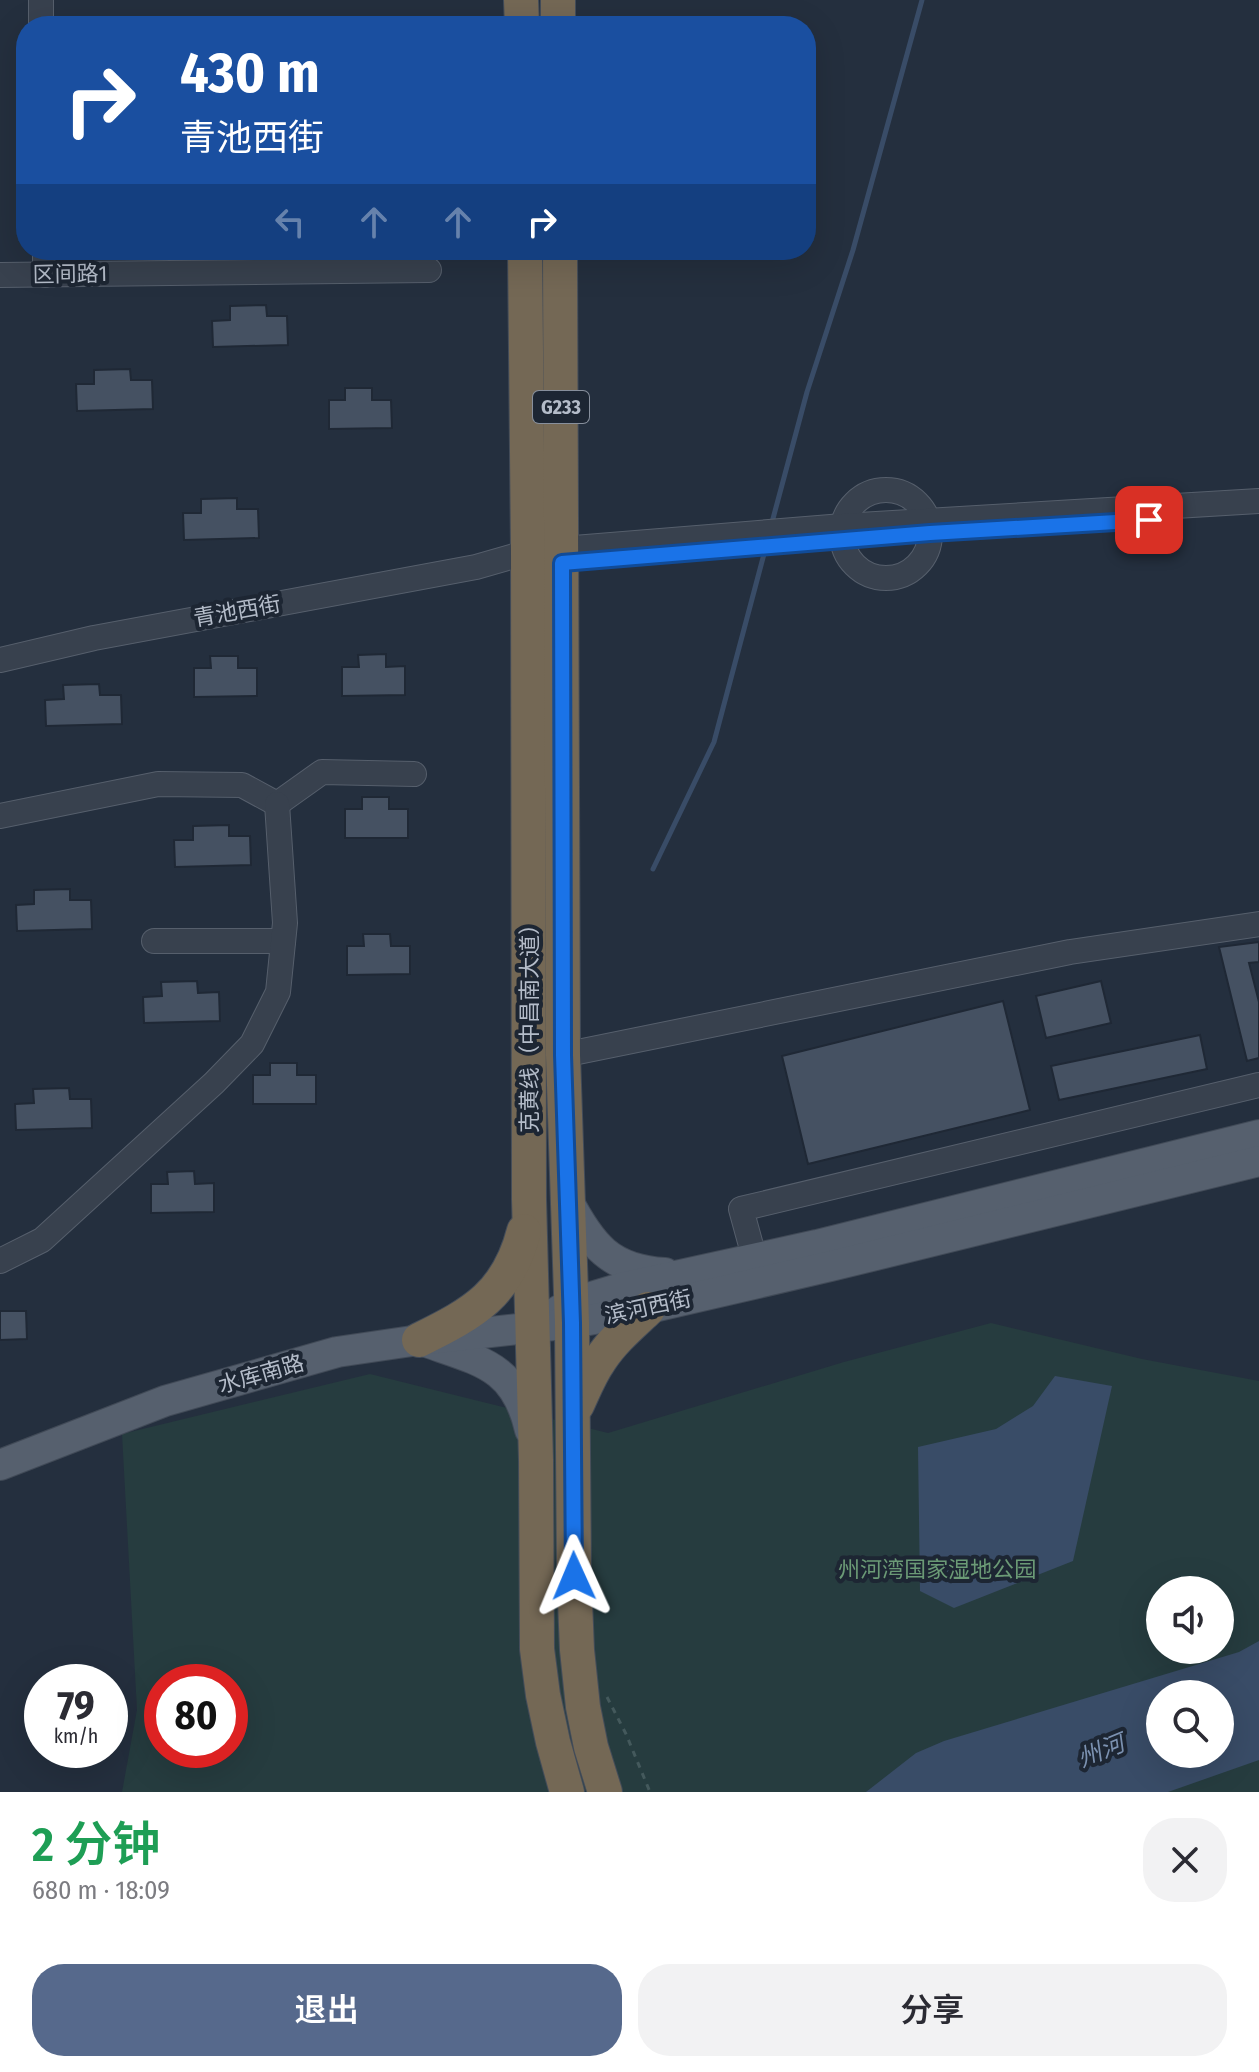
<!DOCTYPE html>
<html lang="zh">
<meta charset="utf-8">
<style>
body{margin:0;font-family:"Fira Sans Condensed","Noto Sans SC",sans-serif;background:#f2f2f3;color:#2b2b33;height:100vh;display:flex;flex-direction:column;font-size:30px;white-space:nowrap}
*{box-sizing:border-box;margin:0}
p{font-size:26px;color:#7c7c81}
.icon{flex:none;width:44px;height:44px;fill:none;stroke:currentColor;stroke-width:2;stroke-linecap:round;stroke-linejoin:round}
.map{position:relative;height:1792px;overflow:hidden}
.sheet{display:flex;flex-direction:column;background:#fff;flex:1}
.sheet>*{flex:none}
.top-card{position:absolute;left:16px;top:16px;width:800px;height:244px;border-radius:32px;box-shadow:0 8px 32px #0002;background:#1a4fa0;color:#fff;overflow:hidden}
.controls{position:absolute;left:1146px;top:1576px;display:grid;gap:16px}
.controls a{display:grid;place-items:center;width:88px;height:88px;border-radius:50%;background:#fff;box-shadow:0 8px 32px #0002;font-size:40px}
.speed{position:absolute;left:24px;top:1664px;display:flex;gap:16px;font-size:40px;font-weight:700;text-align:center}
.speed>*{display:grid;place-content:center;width:104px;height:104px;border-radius:50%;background:#fff;box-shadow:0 8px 32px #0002;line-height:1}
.speed small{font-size:20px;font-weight:400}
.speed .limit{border:12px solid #d22;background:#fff;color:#111}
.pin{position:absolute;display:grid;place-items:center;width:68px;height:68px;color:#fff;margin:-34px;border-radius:16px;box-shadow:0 4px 12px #0006}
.me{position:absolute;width:88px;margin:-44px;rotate:359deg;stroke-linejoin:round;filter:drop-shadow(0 0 6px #0008)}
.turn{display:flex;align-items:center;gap:28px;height:168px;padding:0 32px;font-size:36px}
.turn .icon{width:104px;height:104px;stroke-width:2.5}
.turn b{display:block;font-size:56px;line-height:68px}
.lanes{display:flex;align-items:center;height:76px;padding:0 32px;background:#0003;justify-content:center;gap:40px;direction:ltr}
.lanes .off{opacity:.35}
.round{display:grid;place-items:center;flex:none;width:84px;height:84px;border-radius:32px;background:#f2f2f3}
.headline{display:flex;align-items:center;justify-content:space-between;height:136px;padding:0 32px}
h1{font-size:48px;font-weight:600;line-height:60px;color:#1e9e55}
.cta{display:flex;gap:16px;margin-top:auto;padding:16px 32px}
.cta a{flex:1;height:92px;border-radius:32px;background:#56698c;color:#fff;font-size:32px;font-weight:600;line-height:92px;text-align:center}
.cta a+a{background:#f2f2f3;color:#2b2b33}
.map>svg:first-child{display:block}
</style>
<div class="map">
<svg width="1259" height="1792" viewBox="0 0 1259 1792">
<rect width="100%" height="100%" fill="#242f3e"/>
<path fill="#263c3f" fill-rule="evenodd" d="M991 1323 1142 1359 1259 1381V1792H122L137 1710 122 1434 370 1374 608 1433 844 1362ZM1160 1590H1220V1650H1160ZM162 1682H230V1750H162ZM1160 1694H1220V1754H1160Z"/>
<g fill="#394c67" fill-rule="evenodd">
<path d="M1055 1376 1112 1386 1073 1561 954 1608 920 1591 918 1447 996 1429 1033 1406Z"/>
<path d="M1259 1641V1760L1168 1792H866L916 1753 944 1741 1239 1652ZM1160 1694H1220V1754H1160Z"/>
</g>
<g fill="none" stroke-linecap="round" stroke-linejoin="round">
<g stroke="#394c67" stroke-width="5">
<path d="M771 526 807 392 853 250 922 0"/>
<path d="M653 869 714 742 768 539"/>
</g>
</g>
<g fill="#455162" stroke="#1f2835" stroke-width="2">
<path d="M266 305 267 316H287L288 345 213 347 212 321 230 320V306Z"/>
<path d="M130 369 131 380H152L153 409 77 411 76 384H94V370Z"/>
<path d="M345 388H372V400H391L392 428 329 429V400H345Z"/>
<path d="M237 498V509H258L259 538 184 540 183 513H201V499Z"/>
<path d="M386 654V667L405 666V695L342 696V667H359L358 655Z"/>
<path d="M210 656H238V668H257V696L194 697V668H211Z"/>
<path d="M99 684 100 695H121L122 724 46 726 45 700 64 699 63 685Z"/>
<path d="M362 797H389V809H408V838H345V809H362Z"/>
<path d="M229 825V836H250L251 865 175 867 174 840H193V826Z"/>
<path d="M70 889V900H91L92 929 17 931 16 905 34 904V890Z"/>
<path d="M363 934H390L391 946H410V974L347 975V946H364Z"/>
<path d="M1259 942V962L1249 963 1259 1002V1058L1247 1061 1219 947Z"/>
<path d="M197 981 198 993 219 992 220 1021 144 1023 143 997 162 996 161 982Z"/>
<path d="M1101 981 1111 1023 1046 1038 1036 996Z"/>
<path d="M1003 1001 1030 1110 808 1164 782 1056Z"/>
<path d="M1200 1035 1207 1069 1059 1100 1051 1066Z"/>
<path d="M270 1063H297V1075H316V1104H253V1075H270Z"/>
<path d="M69 1088 70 1099H91L92 1128 16 1130 15 1104 34 1103 33 1089Z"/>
<path d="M194 1171 195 1184 214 1183V1212L151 1213V1184H168L167 1172Z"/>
<path d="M0 1311H26L27 1339 0 1340Z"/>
</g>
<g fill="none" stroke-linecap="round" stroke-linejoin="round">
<defs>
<g id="minor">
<path d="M41 0V26"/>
<path d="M45 250V275"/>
<path d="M0 275 429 270"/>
<circle cx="886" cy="534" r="44"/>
<path d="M0 660 94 638 476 567 528 552 562 549 843 526 1259 501"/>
<path d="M0 816 158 784 242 785 277 804 322 772 414 774"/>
<path d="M154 941H283"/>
<path d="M563 1055 1070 952 1259 924"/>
<path d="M755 1260 741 1209 1259 1085"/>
<path d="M0 1261 42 1240 214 1083 252 1044 278 992 285 923 277 804"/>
</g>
<g id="major">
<path d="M567 1199C591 1245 610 1270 665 1273"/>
<path d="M552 1315 571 1303 621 1288 817 1245 1259 1135"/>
<path d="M429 1343C484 1362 516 1368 530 1430"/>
<path d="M0 1465 165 1401 337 1352 419 1340 572 1323 628 1313 831 1266 1259 1161"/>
</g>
<g id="highway">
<path d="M521 0 522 26"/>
<path d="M558 0V26"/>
<path d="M525 250 528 552 529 1199 536 1460 537 1649 543 1695 553 1742 567 1792"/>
<path d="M560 250 563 1055 572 1323 574 1576 577 1650 583 1707 591 1747 605 1792"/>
<path d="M419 1340C474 1313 508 1294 524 1231"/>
<path d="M577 1405C584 1390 590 1374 600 1360 613 1340 631 1325 648 1309"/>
</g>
</defs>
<use href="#minor" stroke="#565f6c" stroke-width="26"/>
<use href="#major" stroke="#414a57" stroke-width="32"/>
<use href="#highway" stroke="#434c59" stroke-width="36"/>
<path stroke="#44595c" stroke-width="3" stroke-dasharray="6 6" stroke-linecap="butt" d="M607 1697 626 1734 650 1792"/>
<use href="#minor" stroke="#38414e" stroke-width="24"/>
<use href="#major" stroke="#56606e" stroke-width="30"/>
<use href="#highway" stroke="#746855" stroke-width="34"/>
</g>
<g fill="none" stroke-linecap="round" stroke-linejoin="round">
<defs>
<path id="route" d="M574 1576 572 1323 563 1055 562 563 930 533 1149 520"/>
</defs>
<use href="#route" stroke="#114b97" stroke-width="20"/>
<use href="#route" stroke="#1a73e8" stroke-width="14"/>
</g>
<g text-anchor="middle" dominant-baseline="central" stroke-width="8" stroke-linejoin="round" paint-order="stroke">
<rect fill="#1d2633" stroke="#878f9c" stroke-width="2" x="533" y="391" width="56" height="32" rx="6"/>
<g font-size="20" font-weight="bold" fill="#b4bcc9">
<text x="561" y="407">G233</text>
</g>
<g font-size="22" fill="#b4bcc9" stroke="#1d2633">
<text transform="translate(70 274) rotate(-1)">区间路1</text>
<text transform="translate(237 611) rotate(-10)">青池西街</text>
<text transform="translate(529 1023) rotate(-90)">克黄线（中昌南大道）</text>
<text transform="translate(648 1307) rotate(-12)">滨河西街</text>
<text transform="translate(261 1374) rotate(-16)">水库南路</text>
</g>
<g font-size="22" fill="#6b9a76" stroke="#1d2633">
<text x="937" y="1569">州河湾国家湿地公园</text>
</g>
<g font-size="24" font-style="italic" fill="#7c92b1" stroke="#1d2633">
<text transform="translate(1101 1751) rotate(-22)">州河</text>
</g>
</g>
</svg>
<div class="controls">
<a><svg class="icon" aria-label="sound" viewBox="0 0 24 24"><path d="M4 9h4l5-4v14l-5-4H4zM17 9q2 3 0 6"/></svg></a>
<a><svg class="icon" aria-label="search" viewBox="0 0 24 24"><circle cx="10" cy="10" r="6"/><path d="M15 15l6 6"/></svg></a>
</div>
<div class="speed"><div>79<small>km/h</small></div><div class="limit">80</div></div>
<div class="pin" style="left:1149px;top:520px;background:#d93025"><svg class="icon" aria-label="arrive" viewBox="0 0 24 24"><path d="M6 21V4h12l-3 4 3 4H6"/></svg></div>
<svg class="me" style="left:574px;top:1576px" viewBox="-20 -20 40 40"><path d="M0-17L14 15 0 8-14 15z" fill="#1a73e8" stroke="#fff" stroke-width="4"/></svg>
<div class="top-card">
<div class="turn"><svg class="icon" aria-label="right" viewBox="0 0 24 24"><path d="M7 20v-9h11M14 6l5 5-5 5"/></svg><div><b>430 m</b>青池西街</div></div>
<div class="lanes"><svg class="icon off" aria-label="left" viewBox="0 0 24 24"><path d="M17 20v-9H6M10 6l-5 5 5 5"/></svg><svg class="icon off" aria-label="ahead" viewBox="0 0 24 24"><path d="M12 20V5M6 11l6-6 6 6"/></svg><svg class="icon off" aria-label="ahead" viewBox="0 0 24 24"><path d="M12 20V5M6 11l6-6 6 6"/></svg><svg class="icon" aria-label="right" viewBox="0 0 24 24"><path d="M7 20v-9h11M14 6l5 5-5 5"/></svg></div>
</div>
</div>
<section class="sheet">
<div class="headline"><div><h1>2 分钟</h1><p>680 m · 18:09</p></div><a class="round"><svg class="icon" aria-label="close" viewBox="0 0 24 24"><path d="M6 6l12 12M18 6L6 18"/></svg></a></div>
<div class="cta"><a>退出</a><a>分享</a></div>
</section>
